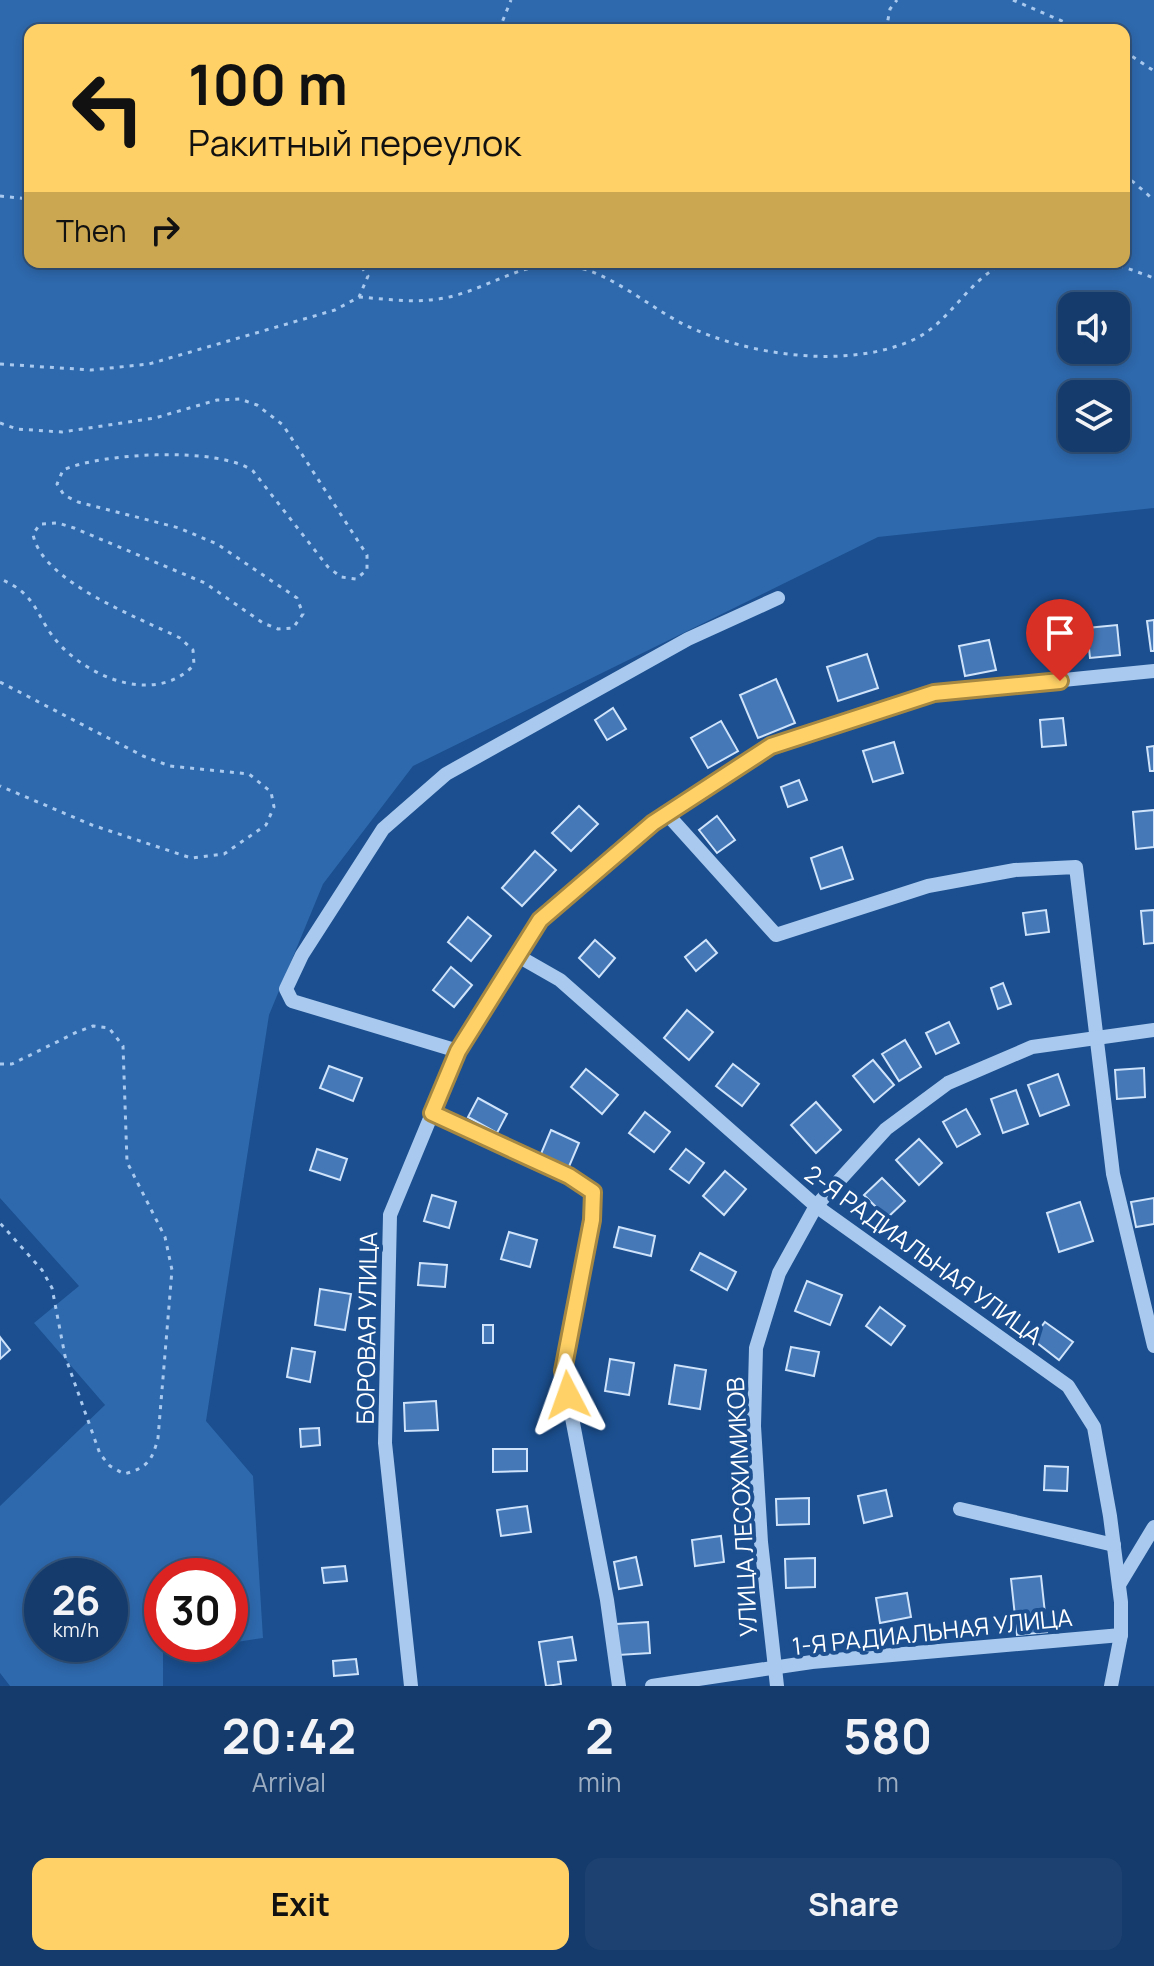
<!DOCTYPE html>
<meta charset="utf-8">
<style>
body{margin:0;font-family:Manrope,sans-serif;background:#1d4271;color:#f1f3f6;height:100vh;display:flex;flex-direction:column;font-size:30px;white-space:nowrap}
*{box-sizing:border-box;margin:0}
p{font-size:26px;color:#9dadc1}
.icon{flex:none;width:44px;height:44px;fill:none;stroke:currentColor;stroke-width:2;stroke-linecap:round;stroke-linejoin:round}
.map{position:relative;height:1686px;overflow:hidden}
.sheet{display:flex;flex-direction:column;background:#143b6b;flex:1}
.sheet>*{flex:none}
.hud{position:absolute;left:24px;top:24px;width:1106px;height:244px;border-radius:16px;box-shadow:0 4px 12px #0003,0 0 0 2px #33557e;background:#ffd166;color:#111;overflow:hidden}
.buttons{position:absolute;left:1058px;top:292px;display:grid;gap:16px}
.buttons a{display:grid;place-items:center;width:72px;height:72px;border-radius:16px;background:#143b6b;box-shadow:0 4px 12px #0003,0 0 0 2px #33557e;font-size:40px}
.speed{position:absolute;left:24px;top:1558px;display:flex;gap:16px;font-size:40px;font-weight:700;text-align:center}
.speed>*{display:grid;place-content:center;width:104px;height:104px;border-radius:50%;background:#143b6b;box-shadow:0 4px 12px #0003,0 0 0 2px #33557e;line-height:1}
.speed small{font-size:20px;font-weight:400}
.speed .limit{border:12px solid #d22;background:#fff;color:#111}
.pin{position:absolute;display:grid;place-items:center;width:68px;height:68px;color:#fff;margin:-82px -34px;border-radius:50% 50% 50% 0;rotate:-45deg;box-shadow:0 0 8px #0007}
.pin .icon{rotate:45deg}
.me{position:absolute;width:88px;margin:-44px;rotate:356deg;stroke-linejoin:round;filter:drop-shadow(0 0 6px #0008)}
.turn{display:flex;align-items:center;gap:28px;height:168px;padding:0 32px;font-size:36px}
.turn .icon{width:104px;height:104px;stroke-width:2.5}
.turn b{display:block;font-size:56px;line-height:68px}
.then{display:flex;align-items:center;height:76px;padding:0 32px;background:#0003;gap:16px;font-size:30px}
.eta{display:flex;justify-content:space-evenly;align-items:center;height:136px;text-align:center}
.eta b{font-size:48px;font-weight:700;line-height:56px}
.primary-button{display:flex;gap:16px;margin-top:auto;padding:16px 32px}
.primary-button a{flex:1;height:92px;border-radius:16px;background:#ffd166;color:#111;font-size:32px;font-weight:700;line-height:92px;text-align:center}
.primary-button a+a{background:#1d4271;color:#f1f3f6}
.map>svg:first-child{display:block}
</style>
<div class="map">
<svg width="1154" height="1686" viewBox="0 0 1154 1686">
<rect width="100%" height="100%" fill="#1b4f8f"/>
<path fill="#2e69ad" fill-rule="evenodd" d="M0 0H1154V508L878 537 413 766 323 884 269 1015 206 1421 253 1476 263 1638 230 1643V1576H162V1644H222L163 1653V1686H10L0 1673V1506L105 1405 34 1323 79 1286 0 1198ZM30 30H1124V262H30ZM1072 306H1116V350H1072ZM1072 394H1116V438H1072ZM42 1576H110V1644H42Z"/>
<g fill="#4478b7" stroke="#cfe3fa" stroke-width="2">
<path d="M1154 620V651H1151L1147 621Z"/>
<path d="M1117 625 1120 655 1090 658 1087 628Z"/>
<path d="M989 640 996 670 965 676 959 646Z"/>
<path d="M867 654 878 688 838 701 827 667Z"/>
<path d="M776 679 795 723 758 738 740 695Z"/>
<path d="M613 708 626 729 607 740 595 720Z"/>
<path d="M1063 718 1066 745 1042 747 1040 720Z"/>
<path d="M721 721 738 751 708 768 691 738Z"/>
<path d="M894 742 903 773 873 782 863 751Z"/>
<path d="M1154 746V771H1150L1147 747Z"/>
<path d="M799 780 807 800 788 807 781 787Z"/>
<path d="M579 806 598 824 571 851 552 833Z"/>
<path d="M1154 810V847L1136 849 1133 812Z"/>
<path d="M717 816 735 840 717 853 699 830Z"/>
<path d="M842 847 853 879 821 889 811 858Z"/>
<path d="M535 851 556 870 522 906 502 888Z"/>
<path d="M1046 910 1049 932 1026 935 1023 913Z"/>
<path d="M1154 910V943L1144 944 1141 911Z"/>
<path d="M468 917 491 936 471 961 448 942Z"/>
<path d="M595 940 615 958 599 977 579 958Z"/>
<path d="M706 940 717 953 696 971 685 957Z"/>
<path d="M451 967 472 985 454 1007 433 990Z"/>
<path d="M1003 983 1011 1004 998 1009 991 988Z"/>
<path d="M687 1010 713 1032 689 1060 664 1038Z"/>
<path d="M949 1022 959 1043 936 1054 926 1033Z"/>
<path d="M905 1040 921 1067 899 1081 882 1054Z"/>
<path d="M873 1060 894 1085 874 1102 853 1076Z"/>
<path d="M733 1064 759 1084 742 1106 716 1086Z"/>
<path d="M329 1066 362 1078 353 1101 320 1088Z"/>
<path d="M1144 1068 1145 1097 1117 1099 1115 1070Z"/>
<path d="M586 1069 618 1095 602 1114 571 1087Z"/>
<path d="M1058 1074 1069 1105 1040 1116 1028 1085Z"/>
<path d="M1016 1090 1028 1124 1003 1133 991 1099Z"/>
<path d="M478 1098 507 1114 497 1133 468 1117Z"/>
<path d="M816 1102 841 1130 816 1153 791 1125Z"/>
<path d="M966 1109 980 1134 957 1147 943 1122Z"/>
<path d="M645 1112 670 1132 654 1152 629 1133Z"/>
<path d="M551 1130 579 1143 568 1169 540 1156Z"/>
<path d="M919 1139 942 1163 919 1185 896 1160Z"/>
<path d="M317 1149 347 1159 340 1180 310 1170Z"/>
<path d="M686 1149 704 1163 689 1183 670 1169Z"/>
<path d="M725 1171 746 1189 724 1215 703 1196Z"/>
<path d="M882 1178 905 1201 887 1218 864 1195Z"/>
<path d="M432 1195 456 1202 449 1228 424 1221Z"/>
<path d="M1154 1198V1224L1136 1227 1131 1202Z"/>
<path d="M1080 1202 1093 1241 1059 1252 1047 1213Z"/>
<path d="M619 1227 655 1236 651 1256 614 1247Z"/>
<path d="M509 1232 537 1240 530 1267 501 1259Z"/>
<path d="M700 1253 736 1272 727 1290 691 1270Z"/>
<path d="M420 1263 447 1265 445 1287 418 1285Z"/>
<path d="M807 1281 842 1295 830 1325 795 1311Z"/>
<path d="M320 1289 351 1294 345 1330 315 1325Z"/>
<path d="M880 1307 905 1326 891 1345 866 1326Z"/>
<path d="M1045 1322 1073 1342 1059 1360 1032 1339Z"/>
<rect x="483" y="1325" width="10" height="18"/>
<path d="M0 1337 10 1350 0 1359Z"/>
<path d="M791 1347 819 1352 814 1376 786 1370Z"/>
<path d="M292 1348 315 1352 310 1382 287 1377Z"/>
<path d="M610 1359 634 1363 629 1395 605 1391Z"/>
<path d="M675 1365 706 1370 700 1409 669 1404Z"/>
<path d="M436 1401 438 1430 405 1431 404 1403Z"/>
<path d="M319 1428 320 1445 301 1447 300 1429Z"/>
<path d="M493 1449H527V1471L493 1472Z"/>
<path d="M1045 1466 1068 1467 1067 1491 1044 1490Z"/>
<path d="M886 1490 892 1516 864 1523 858 1496Z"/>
<path d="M809 1498V1524L777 1525 776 1499Z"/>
<path d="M527 1506 531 1532 501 1536 497 1510Z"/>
<path d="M721 1536 724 1562 695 1566 692 1540Z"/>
<path d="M636 1557 642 1585 619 1589 614 1562Z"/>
<path d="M815 1558V1587L786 1588 785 1559Z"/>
<path d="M345 1566 347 1581 324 1583 322 1568Z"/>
<path d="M1041 1576 1047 1632 1017 1635 1011 1579Z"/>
<path d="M907 1593 911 1617 880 1623 876 1598Z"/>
<path d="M648 1622 650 1653 618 1655 616 1624Z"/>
<path d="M572 1637 576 1660 558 1662 561 1684 546 1686 539 1642Z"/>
<path d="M356 1659 358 1674 334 1676 333 1661Z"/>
</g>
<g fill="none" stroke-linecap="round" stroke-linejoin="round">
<g stroke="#a9c9ee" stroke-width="3" stroke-dasharray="4 6" stroke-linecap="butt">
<path d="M1013 0 1083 30"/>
<path d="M499 30 511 0"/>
<path d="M886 30 890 9 897 0"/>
<path d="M1124 51 1154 71"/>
<path d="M1124 174 1154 200"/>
<path d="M0 196 30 199"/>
<path d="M1110 262 1154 278"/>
<path d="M359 297C385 299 412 303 438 299 485 293 523 257 572 266 613 274 649 307 685 325 749 356 849 370 915 339 952 321 969 277 1008 262"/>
<path d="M0 364 91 370 149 364 335 310 359 297 368 276 358 262"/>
<path d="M0 423 17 429 62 432 155 418 217 400 240 399 257 405 283 425 367 555V570L356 579 341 577 328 567 253 471C219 446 101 453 63 470L57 484 64 495 78 502 179 528 217 544 297 598 303 614 293 628 278 629 263 623 205 583 74 528 58 523 40 524 33 534C41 582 140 618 180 638L193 650 194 665C157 704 94 680 61 646 35 619 40 595 0 579"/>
<path d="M0 682 143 756 170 766 249 774 271 792 274 807 266 825 224 854 191 858 92 825 0 786"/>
<path d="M0 1064H12L77 1032 93 1026 109 1028 123 1046 127 1162 165 1237 172 1270 158 1438C152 1461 147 1468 124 1474L110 1466 100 1454 65 1356 52 1288 42 1270 0 1223"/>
</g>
<g stroke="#a9c9ee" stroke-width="14">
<path d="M667 814 776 935 928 886 1015 870 1076 867 1113 1174 1154 1346"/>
<path d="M518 956 560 980 816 1206 1068 1386 1094 1427 1110 1516 1121 1602V1635L1111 1686"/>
<path d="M458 1051 292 1001 286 989 302 955 383 829 446 774 688 639 778 598"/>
<path d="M432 1113 569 1176 593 1192 592 1220 563 1371 607 1600 619 1686"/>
<path d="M960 1509 1114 1545"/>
<path d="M1119 1585 1154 1527"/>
<path d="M411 1686 385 1443 390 1215 458 1051 540 920 653 823 771 746 934 693 1154 671"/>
<path d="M652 1686 812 1662 1121 1635"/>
<path d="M777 1686 761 1542 754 1426 756 1348 779 1273 816 1206 886 1129 948 1083 1032 1047 1154 1030"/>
</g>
</g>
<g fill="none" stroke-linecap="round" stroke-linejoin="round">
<defs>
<path id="route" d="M568 1395 563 1371 592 1220 593 1192 569 1176 432 1113 458 1051 540 920 653 823 771 746 934 693 1060 681"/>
</defs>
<use href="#route" stroke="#a68842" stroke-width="20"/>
<use href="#route" stroke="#ffd166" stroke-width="14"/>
</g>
<g text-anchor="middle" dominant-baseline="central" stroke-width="8" stroke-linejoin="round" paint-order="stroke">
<g font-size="24" fill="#fff" stroke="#1b4f8f">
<text transform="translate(924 1254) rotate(36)">2-Я РАДИАЛЬНАЯ УЛИЦА</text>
<text transform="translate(366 1328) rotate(-89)">БОРОВАЯ УЛИЦА</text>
<text transform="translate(741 1507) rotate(-93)">УЛИЦА ЛЕСОХИМИКОВ</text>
<text transform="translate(932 1631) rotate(-6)">1-Я РАДИАЛЬНАЯ УЛИЦА</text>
</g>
</g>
</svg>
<div class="buttons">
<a><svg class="icon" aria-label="sound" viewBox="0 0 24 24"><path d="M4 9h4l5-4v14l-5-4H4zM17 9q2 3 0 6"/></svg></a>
<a><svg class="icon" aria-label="layers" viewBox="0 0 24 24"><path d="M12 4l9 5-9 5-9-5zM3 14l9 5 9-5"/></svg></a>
</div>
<div class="speed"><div>26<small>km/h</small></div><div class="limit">30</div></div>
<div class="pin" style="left:1060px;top:681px;background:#d93025"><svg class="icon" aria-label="arrive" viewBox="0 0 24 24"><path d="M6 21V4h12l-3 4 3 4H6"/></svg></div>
<svg class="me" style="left:568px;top:1395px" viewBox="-20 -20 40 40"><path d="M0-17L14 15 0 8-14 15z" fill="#ffd166" stroke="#fff" stroke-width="4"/></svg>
<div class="hud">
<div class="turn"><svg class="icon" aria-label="left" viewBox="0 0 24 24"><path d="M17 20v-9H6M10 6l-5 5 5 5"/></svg><div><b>100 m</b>Ракитный переулок</div></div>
<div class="then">Then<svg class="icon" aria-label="right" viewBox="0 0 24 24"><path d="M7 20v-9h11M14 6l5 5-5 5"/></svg></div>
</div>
</div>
<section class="sheet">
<div class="eta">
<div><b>20:42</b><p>Arrival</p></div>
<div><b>2</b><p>min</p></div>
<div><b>580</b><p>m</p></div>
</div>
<div class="primary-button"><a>Exit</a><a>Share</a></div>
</section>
